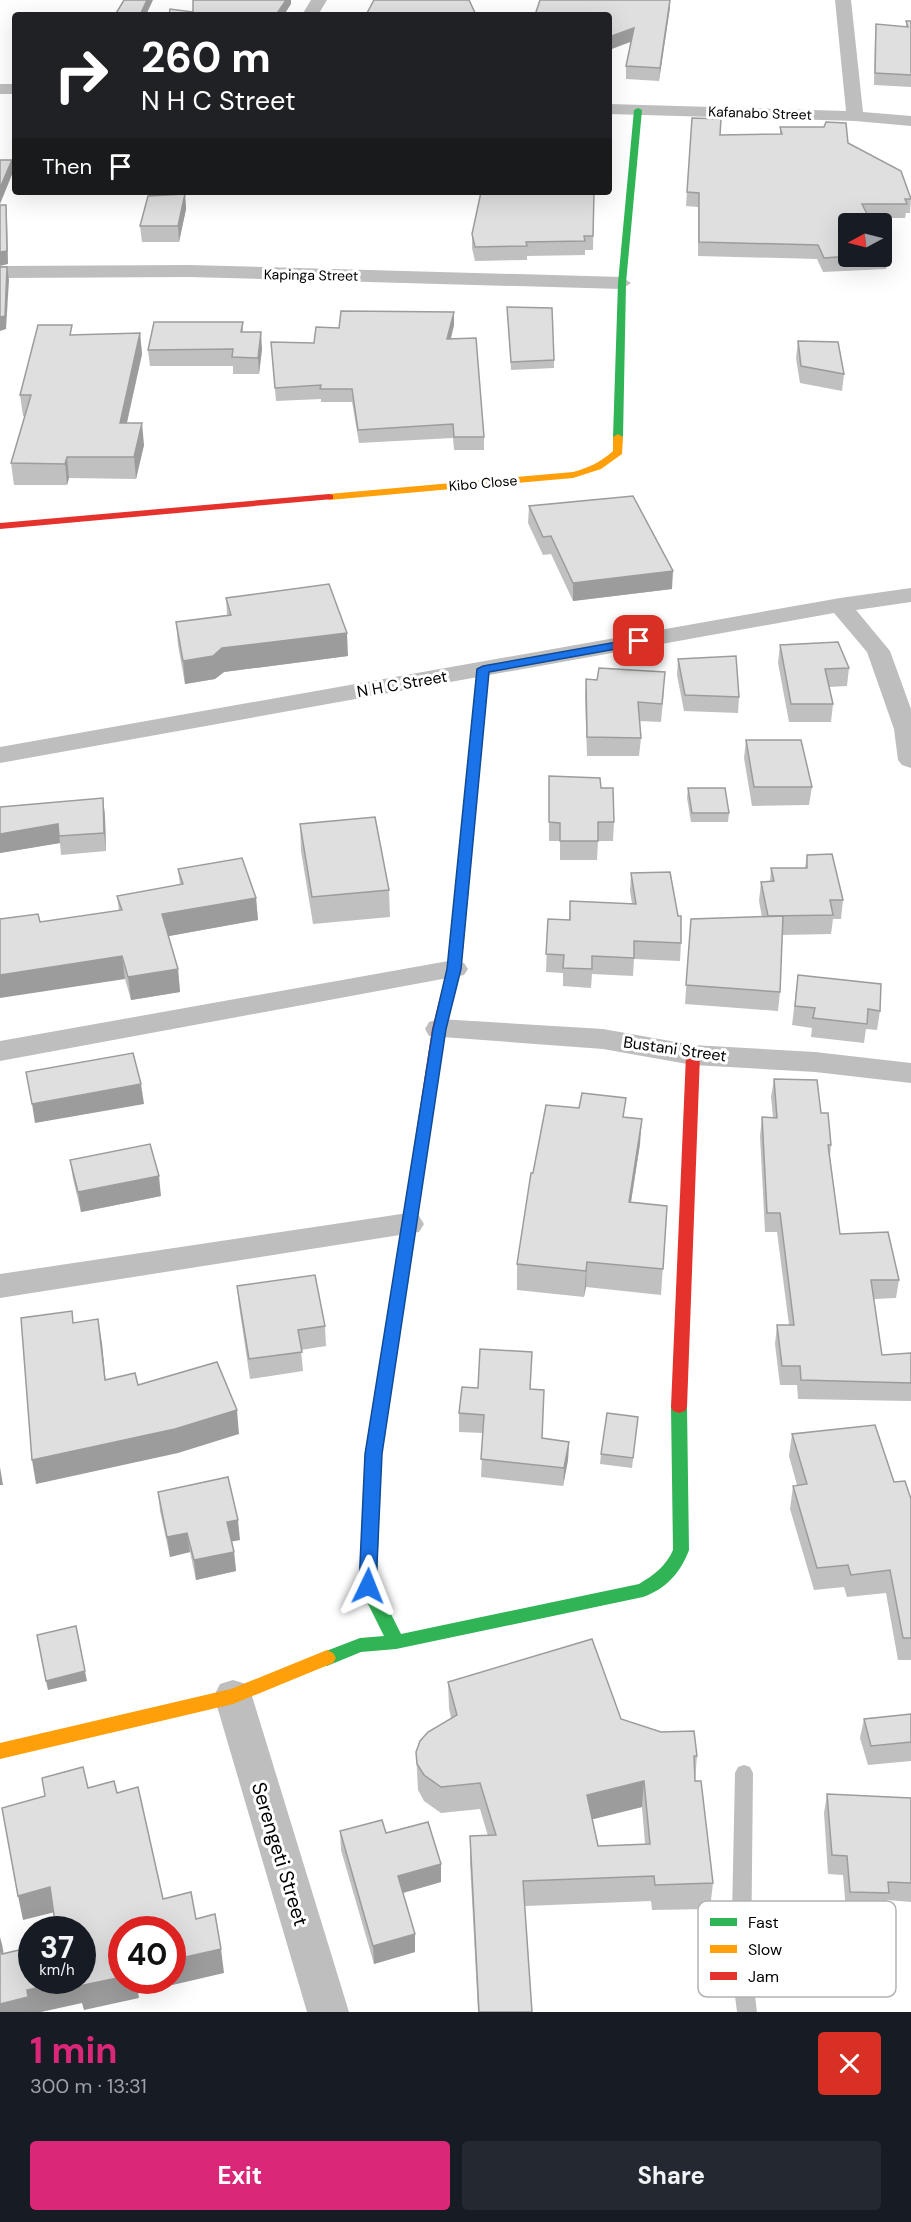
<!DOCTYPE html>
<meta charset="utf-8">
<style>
body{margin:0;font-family:"DM Sans",sans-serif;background:#242831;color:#f1f3f6;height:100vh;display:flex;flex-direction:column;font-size:22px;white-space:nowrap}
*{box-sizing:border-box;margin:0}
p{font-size:20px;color:#9ea1a6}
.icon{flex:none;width:33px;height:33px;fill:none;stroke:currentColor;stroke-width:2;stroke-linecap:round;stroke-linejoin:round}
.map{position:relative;height:2012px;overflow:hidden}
.details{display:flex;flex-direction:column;background:#171b24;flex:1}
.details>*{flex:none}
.hud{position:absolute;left:12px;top:12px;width:600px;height:183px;border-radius:6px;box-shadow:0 6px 24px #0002;background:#202124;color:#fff;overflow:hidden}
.needle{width:39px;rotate:263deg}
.tools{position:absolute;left:838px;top:213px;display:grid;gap:12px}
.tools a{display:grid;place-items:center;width:54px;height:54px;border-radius:6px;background:#171b24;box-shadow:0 6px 24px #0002;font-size:30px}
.speed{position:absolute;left:18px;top:1916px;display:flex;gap:12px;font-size:30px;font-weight:700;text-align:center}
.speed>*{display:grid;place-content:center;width:78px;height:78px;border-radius:50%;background:#171b24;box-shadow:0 6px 24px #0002;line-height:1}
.speed small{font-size:15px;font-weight:400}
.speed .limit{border:9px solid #d22;background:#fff;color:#111}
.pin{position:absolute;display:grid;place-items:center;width:51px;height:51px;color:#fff;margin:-26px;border-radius:12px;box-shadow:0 3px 9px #0006}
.me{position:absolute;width:66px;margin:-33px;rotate:2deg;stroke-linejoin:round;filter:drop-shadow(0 0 4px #0008)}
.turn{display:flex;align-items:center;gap:21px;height:126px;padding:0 30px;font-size:27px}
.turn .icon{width:78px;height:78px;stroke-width:2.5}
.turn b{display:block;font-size:42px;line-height:51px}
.then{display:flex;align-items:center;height:57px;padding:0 30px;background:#0003;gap:12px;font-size:22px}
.round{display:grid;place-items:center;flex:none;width:63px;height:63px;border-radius:6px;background:#242831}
.summary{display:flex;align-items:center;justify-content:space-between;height:102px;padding:0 30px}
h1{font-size:36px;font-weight:700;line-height:45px;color:#db2777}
.cta{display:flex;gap:12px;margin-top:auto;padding:12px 30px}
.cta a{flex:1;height:69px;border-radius:6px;background:#db2777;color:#fff;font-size:24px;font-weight:700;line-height:69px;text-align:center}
.cta a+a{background:#242831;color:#f1f3f6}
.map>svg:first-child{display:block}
</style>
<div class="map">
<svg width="911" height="2012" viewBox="0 0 911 2012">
<rect width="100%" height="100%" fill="#fff"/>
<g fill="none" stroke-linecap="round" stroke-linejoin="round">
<path fill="#bebebe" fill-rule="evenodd" d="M744 1765 750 1767 753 1773 751 1963 757 2012H737L731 1963 735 1773 738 1767Z"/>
<g fill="#bebebe" fill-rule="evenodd">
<path d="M311 0H327L318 15H302Z"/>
<path d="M835 0H851L863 112 911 116V126L855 121 609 114V104L846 111Z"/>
<rect x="0" y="84" width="15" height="10"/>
<path d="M189 265 622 277 631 283 622 289 189 277 0 278V266Z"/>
<path d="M911 588V602L856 610 890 651 911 709V768L902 765 898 760 894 729 867 652 834 613 0 763V747L840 598Z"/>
<path d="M454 960 464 963 468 969 464 975 0 1061V1041Z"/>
<path d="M439 1019 603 1029 693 1045 815 1052 911 1063V1083L815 1072 693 1065 603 1049 429 1036 425 1029 429 1022Z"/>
<path d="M408 1213 419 1216 424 1224 419 1232 0 1298V1274Z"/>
<path d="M233 1680 246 1684 252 1696 349 2012H307L214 1696 220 1684Z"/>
</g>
<g fill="#30b455" fill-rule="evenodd">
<path d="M638 108 642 110 626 283 623 437 618 440 613 437 618 283 634 110Z"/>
<path d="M410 1213 415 1214 417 1218 381 1454 377 1586 401 1634 639 1584C654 1575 666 1566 673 1550L671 1407 673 1403 679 1401 685 1403 687 1407 689 1550C681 1572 666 1589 643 1597L396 1649 361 1652 327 1666 321 1663 318 1658 321 1653 360 1638 384 1636 359 1586 365 1454 403 1218 405 1214Z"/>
</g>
<g fill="#ff9f0a" fill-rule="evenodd">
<path d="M618 434 623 437 622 454 601 469 573 478 329 500 324 497 329 494 573 472C588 468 601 462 613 451V437Z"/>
<path d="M483 666 489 669 464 940 457 944 450 940 477 669Z"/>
<path d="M327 1650 333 1653 336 1658 333 1663 233 1704 0 1759V1743L231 1689Z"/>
</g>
<g fill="#e5322d" fill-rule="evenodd">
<path d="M329 494 333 495V499L0 529V523Z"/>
<path d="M457 936 464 940 461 969 446 1029 417 1218 415 1222H405L403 1218 432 1029 447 969 450 940Z"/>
<path d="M693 1050 700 1055 687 1407 685 1411 679 1413 673 1411 671 1407 686 1055Z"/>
</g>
</g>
<g fill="#c0c0c0" fill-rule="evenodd">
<path d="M670 0 659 81 626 79V66L631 41 609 50V15Z"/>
<path d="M906 21H911V87L874 85 875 36 876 24 906 27Z"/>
<path d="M692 118 720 135 780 134V127L848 143 911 198 910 213H906L905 218H870L849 256H882V243L888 255 886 269 823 272 817 259 698 256V207L686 206Z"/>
<path d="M594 192 593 250H585V255L527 256V260L475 261 472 248V234Z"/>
<path d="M185 194 186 209 179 242H142L140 226Z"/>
<path d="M507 307 554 360V368L511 370Z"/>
<path d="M243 322V332L262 349 259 374H233V366H150L148 350Z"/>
<path d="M454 325 451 339 484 437V450H454L453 438 359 443 352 402H321V399L276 401 272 355 314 343 339 328Z"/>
<path d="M140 333 142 354 127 423 144 445 136 479 69 478 67 485H14L11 463 25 416H23L20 395 73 335Z"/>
<path d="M798 341 844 374 842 391 800 383 796 358Z"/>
<path d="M529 506 672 589 573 601 551 554 543 555 528 523Z"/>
<path d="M226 598 348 656 224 672 215 679 185 684 178 645 176 622 227 615Z"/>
<path d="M780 645 849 668 847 686 829 687 833 704 831 722H789L778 663Z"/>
<path d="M678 659 739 697 738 713 684 711 677 675Z"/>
<path d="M586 679 664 690 661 722 639 721 641 738 639 756H587L585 697Z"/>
<path d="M746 740 812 787 809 805 752 806 744 758Z"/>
<path d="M549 776 601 788 614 822 613 841H598L597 860H560V841H549Z"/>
<path d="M688 788 729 813 728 822H691L687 798Z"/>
<path d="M103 798 105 817 106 851 61 855 60 843 0 853V807Z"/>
<path d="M300 824 389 890 390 917 313 924 301 851Z"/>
<path d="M807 855 843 900 841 919H833L831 934 782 935 780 992 778 1011 685 1004 691 919 762 917 759 901 761 882H770L771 868H805Z"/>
<path d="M178 869 256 898 258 920 168 936 178 969 180 992 131 1000 125 979 40 922 119 911 117 896 180 885Z"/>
<path d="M631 873 681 943 680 961 634 959 633 976 592 974 591 988 563 986V973L546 972 548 919 569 920 570 901 632 904 630 891Z"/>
<path d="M798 975 880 1011 877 1030 866 1029 864 1043 811 1037 812 1028 792 1025Z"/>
<path d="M774 1079 821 1113 831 1145 830 1157 840 1234 899 1280 896 1298 874 1299 882 1355 911 1353V1401L798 1399 797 1385H780L775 1344 777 1325H789L777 1232H765L760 1136 762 1117H773L771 1097Z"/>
<path d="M625 1117 640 1144 631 1202 667 1206 661 1295 586 1287 584 1297 517 1290V1264L533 1173Z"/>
<path d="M70 1160 161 1196 81 1212 73 1179Z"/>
<path d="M237 1286 325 1326 326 1346 301 1350 303 1371 250 1379 239 1306Z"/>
<path d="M478 1388 531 1389 542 1438 569 1442 568 1460 563 1486 481 1477 483 1433 459 1432V1413Z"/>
<path d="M638 1417 632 1468 600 1464 601 1454Z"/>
<path d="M792 1434 894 1482 911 1499V1660H898L886 1593 847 1597 844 1587 814 1590 790 1509 793 1486 797 1485 789 1456Z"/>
<path d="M158 1492 240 1540 232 1541 234 1552 236 1571 196 1580 190 1552 170 1557 160 1511Z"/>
<path d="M448 1682 621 1719 697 1756 695 1781 713 1883 710 1909 652 1910 651 1901 525 1906 532 2012H478L470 1862V1836H488L480 1809 441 1813 424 1801 418 1790 416 1752 451 1718 449 1708ZM642 1807 645 1844 598 1846 592 1819Z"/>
<path d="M911 1714V1761L868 1765 860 1738 864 1719Z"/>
<path d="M827 1794 911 1798V1902L887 1900 884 1912 846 1911 843 1875 828 1874 824 1813Z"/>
<path d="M340 1831 386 1833 441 1882 403 1893 415 1952 374 1964 341 1850Z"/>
</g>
<g fill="#9c9c9c">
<path d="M147 0H153L146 15H140Z"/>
<path d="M286 0H291V4L284 15H276Z"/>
<path d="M670 0V8L659 81 660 68Z"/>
<path d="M634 28 633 41 609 50V37Z"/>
<path d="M12 160 13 172 0 204V188Z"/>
<path d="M185 194 186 209 179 242 178 226Z"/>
<path d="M6 205 7 217 8 264 0 266V252Z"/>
<path d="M7 267 9 280 6 329 0 331V317Z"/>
<path d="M454 312V325L447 352V339Z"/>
<path d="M261 332 262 349 259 374 258 358Z"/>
<path d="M140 333 142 354 122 444 120 423Z"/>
<path d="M142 423 144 445 136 479 134 457Z"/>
<path d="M67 457 69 478 67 485 65 464Z"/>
<path d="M673 571 672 589 573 601V583Z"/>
<path d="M347 633 348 656 224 672 215 679 185 684 183 661 222 648Z"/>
<path d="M103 798 105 817 106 851 104 833Z"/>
<path d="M58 824 60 843 0 853V834Z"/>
<path d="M256 898 258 920 164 937 162 914Z"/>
<path d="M122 956 125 979 0 998V975Z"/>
<path d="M178 969 180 992 131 1000 128 977Z"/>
<path d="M141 1084 144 1104 35 1123 32 1104Z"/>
<path d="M642 1119 640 1144 627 1227 629 1202Z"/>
<path d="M159 1176 161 1196 81 1212 78 1192Z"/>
<path d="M587 1262 586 1287 584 1297 586 1271Z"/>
<path d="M98 1319 102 1343 108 1404 105 1380Z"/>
<path d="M237 1410 239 1434 178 1453 36 1484 32 1460Z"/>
<path d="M569 1442 568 1460 563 1486 564 1468Z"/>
<path d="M0 1467 3 1485H0Z"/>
<path d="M238 1520 240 1540 229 1542 227 1522Z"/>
<path d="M187 1533 190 1552 170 1557 167 1537Z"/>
<path d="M234 1552 236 1571 196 1580 194 1560Z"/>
<path d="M85 1671 87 1681 48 1690 46 1681Z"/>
<path d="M644 1781 642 1807 586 1821 587 1795Z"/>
<path d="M441 1864V1882L399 1894 398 1876Z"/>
<path d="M50 1887 55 1912 23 1920 18 1896Z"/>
<path d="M415 1934V1952L374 1964 373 1946Z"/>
<path d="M0 1937 2 1944 8 1978 0 1942Z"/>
<path d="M221 1949 224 1973 138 1993 136 1980H172V1960Z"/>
<path d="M122 1977V1980H136L139 1998 84 2010 82 2003 41 2012H0V2004L27 1990 71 1980Z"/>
</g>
<g fill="#dfdfdf" stroke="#9c9c9c" stroke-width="1.5" fill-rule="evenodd">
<path d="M124 0H147L140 15H115Z"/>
<path d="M193 0H286L276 15H169L170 9 193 12Z"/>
<path d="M374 0H469L476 15H366Z"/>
<path d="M540 0H670L660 68 626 66 634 28 609 37V15H535Z"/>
<path d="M906 21H911V75L875 73 876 24 908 27Z"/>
<path d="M692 118 721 119 720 135 782 134 780 127H824L826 122 846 123 848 143 901 171 911 199H905L907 204H862L872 224H849V256H852L824 258 818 245 699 242V193L687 192Z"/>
<path d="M0 160H12L0 188Z"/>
<path d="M481 192H594L593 236H584L585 241 526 242 527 246 475 247 472 234Z"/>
<path d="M185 194 178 226H140L148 196Z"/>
<path d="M0 205H6L7 251 0 252Z"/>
<path d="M882 243 888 255H882Z"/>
<path d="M0 267H7L5 316 0 317Z"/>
<path d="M507 307 552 308 554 360 511 362Z"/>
<path d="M341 311 454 312 447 339 476 338 484 437H454L453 424 358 430 352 389H320L321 385 275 388 271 342 314 343 316 327 339 328Z"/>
<path d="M154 322H243L241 332H261L258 358 232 357 233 349 148 350Z"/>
<path d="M38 325H72L70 335 140 333 120 423H142L134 457H67L65 464 11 463 31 395H20Z"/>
<path d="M798 341 838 342 844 374 801 366Z"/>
<path d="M633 496 673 571 573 583 551 536 543 537 529 506Z"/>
<path d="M329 584 347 633 222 648 213 656 183 661 176 622 231 615 226 598Z"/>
<path d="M838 642 849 668 825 669 833 704H791L780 645Z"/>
<path d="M736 656 739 697 685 695 678 659Z"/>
<path d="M599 668 665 672 662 704 638 702 641 738 587 737 586 679 597 680Z"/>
<path d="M746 740H801L812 787H754Z"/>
<path d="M549 776 600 778 601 788H613L614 822H598V841H560V823L549 822Z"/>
<path d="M688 788H725L729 813H692Z"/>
<path d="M103 798 104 833 59 836 58 824 0 834V807Z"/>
<path d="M375 817 389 890 312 897 300 824Z"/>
<path d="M832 854 843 900H830L833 915 768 916 761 882 774 881 771 868H807V855Z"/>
<path d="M242 858 256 898 162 914 178 969 128 977 122 956 0 975V919L38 914 40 922 122 910 117 896 183 884 178 869Z"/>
<path d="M670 872 678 916H681V943L634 941V958L592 956V969L563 968 564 955 546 954 548 919 570 920V901L636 904 631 873Z"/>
<path d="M783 916 780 992 686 985 691 919Z"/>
<path d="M798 975 881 984 880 1011 868 1009 867 1024 813 1018 815 1008 795 1006Z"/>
<path d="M133 1053 141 1084 32 1104 26 1072Z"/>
<path d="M774 1079 817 1080 821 1113H828L831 1145H828L840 1234 888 1232 899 1280H871L882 1355 911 1353V1383L801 1380 800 1366H782L777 1325H794L780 1213H767L762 1117 777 1118Z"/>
<path d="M582 1093 626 1098 623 1117 642 1119 629 1202 667 1206 663 1269 587 1262 586 1271 517 1264 531 1173H533L546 1105 579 1108Z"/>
<path d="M150 1144 159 1176 78 1192 70 1160Z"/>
<path d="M315 1275 325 1326 298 1330 302 1352 249 1359 237 1286Z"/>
<path d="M72 1311 73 1323 98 1319 105 1380 135 1373 138 1385 217 1362 237 1410 175 1429 32 1460 21 1318Z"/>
<path d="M480 1349 532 1352 530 1389 544 1390 542 1438 569 1442 564 1468 481 1459 484 1415 459 1413 462 1387 478 1388Z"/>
<path d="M607 1413 638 1417 633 1458 601 1454Z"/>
<path d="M875 1425 894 1482 905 1481 911 1499V1638H903L890 1570 851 1575 848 1565 817 1568 793 1486 807 1484 792 1434Z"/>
<path d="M228 1477 238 1520 227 1522 234 1552 194 1560 187 1533 167 1537 158 1492Z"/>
<path d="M76 1626 85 1671 46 1681 37 1635Z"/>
<path d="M592 1639 621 1719 661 1732 694 1731 697 1756H694L695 1781H701L713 1883 655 1885 654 1876 523 1881 532 2012H479L470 1836 496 1835 480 1783 441 1787 424 1775 417 1764 416 1752 420 1741 428 1732 457 1715 448 1682ZM644 1781 650 1844 598 1846 587 1795Z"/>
<path d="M911 1714V1742L871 1746 864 1719Z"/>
<path d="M83 1767 88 1788 114 1781 117 1793 138 1787 163 1899 191 1892 196 1919 215 1914 221 1949 172 1960V1929H122V1977L79 1986 78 1980H82V1929H56L50 1887 18 1896 2 1808 45 1796 42 1778Z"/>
<path d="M827 1794 911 1798V1883L888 1882 889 1893 850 1892 847 1856 832 1855Z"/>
<path d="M382 1820 386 1833 428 1822 441 1864 398 1876 415 1934 373 1946 340 1831Z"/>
<path d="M0 1942 2 1954 32 1947V1980H71L27 1990 28 1997 0 2004Z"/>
</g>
<path fill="#1a73e8" stroke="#114b97" stroke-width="1.5" d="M639 638 643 639V644L489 672 461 969 446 1029 382 1454 376 1586 374 1591 368 1593 362 1591 359 1586 365 1454 433 1029 447 969 477 669 483 666Z"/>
<g text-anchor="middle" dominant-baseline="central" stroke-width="6" stroke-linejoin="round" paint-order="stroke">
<g font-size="14" fill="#000" stroke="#fff">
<text transform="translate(760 113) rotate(2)">Kafanabo Street</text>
<text transform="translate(311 275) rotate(1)">Kapinga Street</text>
<text transform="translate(483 483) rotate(-5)">Kibo Close</text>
</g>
<g font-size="16" fill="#000" stroke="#fff">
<text transform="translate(402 684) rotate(-10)">N H C Street</text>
<text transform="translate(675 1049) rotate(8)">Bustani Street</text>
</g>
<g font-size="20" fill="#000" stroke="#fff">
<text transform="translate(280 1854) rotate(73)">Serengeti Street</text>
</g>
</g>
<rect x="698" y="1901" width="198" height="96" rx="9" fill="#fff" stroke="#b2b2b2" stroke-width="1.5"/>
<rect x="710" y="1918" width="27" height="8" fill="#30b455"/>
<rect x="710" y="1945" width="27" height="8" fill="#ff9f0a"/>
<rect x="710" y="1972" width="27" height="8" fill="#e5322d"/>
<g font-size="16" fill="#000">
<text x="748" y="1928">Fast</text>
<text x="748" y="1955">Slow</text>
<text x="748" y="1982">Jam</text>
</g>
</svg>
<div class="tools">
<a><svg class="needle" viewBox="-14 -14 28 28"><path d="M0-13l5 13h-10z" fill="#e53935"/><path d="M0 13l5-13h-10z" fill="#9ea1a6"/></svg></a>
</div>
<div class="speed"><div>37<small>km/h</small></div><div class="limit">40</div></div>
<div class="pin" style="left:639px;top:641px;background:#d93025"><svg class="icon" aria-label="arrive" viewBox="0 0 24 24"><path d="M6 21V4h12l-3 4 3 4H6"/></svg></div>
<svg class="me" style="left:368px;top:1586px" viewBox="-20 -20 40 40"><path d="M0-17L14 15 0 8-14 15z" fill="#1a73e8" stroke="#fff" stroke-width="4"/></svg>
<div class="hud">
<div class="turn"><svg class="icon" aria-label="right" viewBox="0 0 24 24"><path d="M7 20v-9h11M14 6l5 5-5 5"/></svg><div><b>260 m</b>N H C Street</div></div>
<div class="then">Then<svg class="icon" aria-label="arrive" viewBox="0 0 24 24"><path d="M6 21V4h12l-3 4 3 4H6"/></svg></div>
</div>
</div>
<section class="details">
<div class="summary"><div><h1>1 min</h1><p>300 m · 13:31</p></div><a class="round" style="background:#d93025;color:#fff"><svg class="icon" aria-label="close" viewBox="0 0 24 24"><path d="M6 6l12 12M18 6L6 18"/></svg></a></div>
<div class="cta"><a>Exit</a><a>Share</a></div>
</section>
